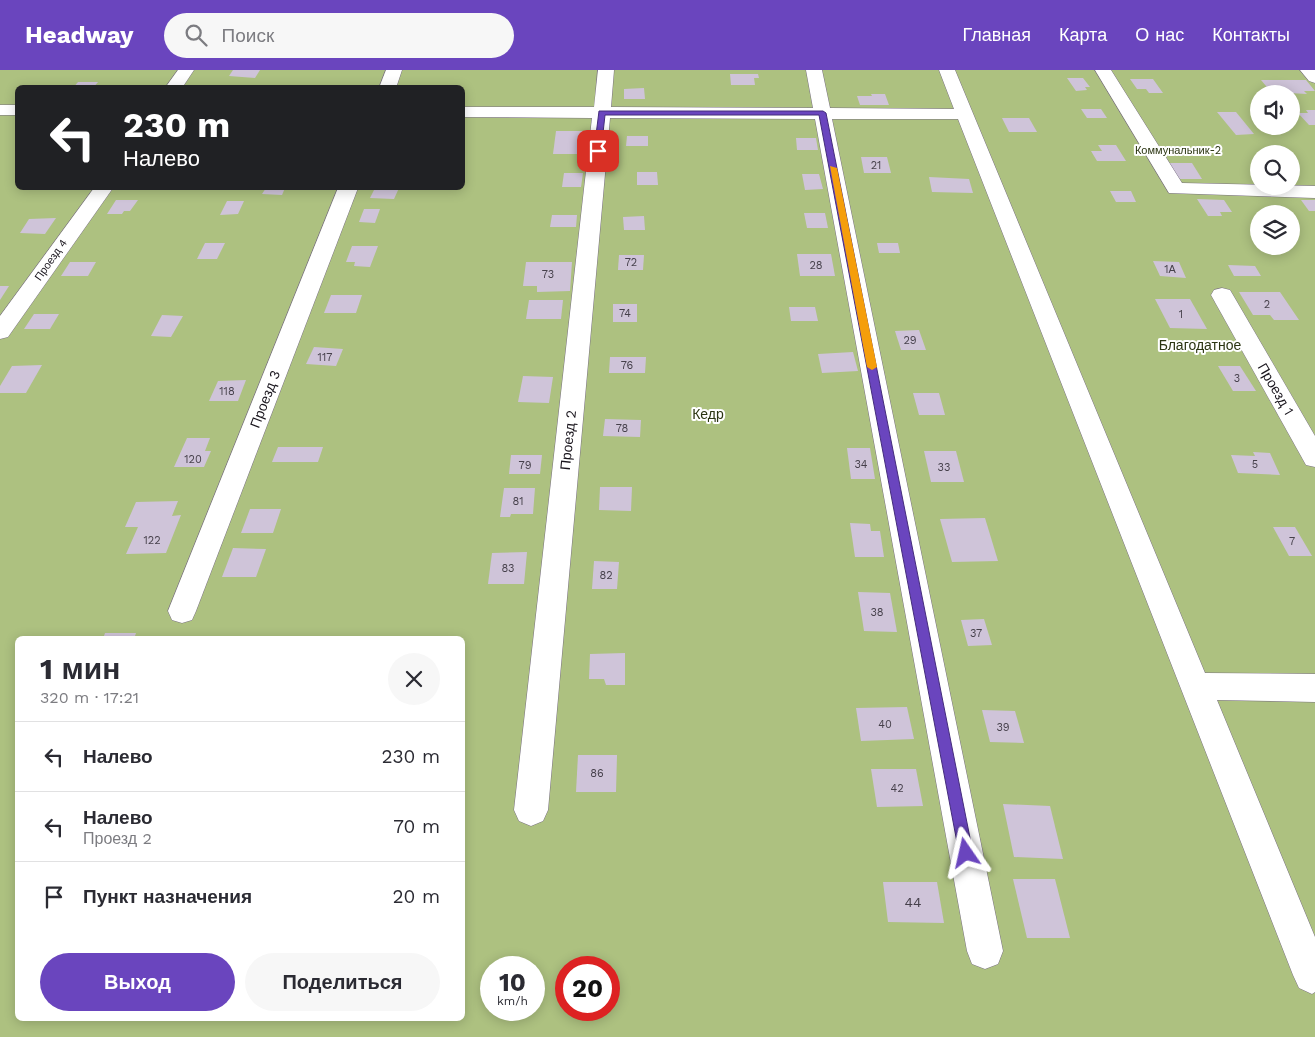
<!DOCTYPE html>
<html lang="ru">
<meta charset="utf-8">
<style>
body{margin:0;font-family:"Work Sans",sans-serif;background:#f7f7f7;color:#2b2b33;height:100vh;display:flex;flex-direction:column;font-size:19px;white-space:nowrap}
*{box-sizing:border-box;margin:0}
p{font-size:16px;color:#7c7c81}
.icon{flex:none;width:28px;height:28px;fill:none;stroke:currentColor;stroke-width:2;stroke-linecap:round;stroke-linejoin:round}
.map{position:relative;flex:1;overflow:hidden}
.sheet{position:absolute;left:15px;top:566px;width:450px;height:385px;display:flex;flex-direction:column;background:#fff;border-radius:8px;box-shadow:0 2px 12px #0003}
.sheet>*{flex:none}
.hud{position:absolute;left:15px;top:15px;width:450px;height:105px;border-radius:8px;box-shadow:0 2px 12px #0003;background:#202124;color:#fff;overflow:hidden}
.fabs{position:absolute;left:1250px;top:15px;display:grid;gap:10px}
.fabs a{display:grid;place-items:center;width:50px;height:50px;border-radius:50%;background:#fff;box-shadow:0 2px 12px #0003;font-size:25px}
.speed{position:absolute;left:480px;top:886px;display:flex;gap:10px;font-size:25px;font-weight:700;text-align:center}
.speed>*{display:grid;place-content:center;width:65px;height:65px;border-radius:50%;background:#fff;box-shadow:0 2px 12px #0003;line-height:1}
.speed small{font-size:12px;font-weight:400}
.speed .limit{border:8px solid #d22;background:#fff;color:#111}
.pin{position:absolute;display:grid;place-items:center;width:42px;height:42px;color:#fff;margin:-21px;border-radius:10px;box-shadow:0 2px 8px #0006}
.me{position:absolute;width:55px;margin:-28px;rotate:349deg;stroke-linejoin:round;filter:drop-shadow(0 0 4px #0008)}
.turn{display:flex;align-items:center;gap:18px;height:105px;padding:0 25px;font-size:22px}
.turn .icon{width:65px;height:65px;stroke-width:2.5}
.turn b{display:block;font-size:35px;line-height:42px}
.round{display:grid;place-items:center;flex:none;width:52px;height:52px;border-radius:26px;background:#f7f7f7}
.headline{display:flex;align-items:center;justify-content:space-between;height:85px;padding:0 25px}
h1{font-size:30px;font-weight:700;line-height:38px}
.button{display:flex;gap:10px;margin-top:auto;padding:10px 25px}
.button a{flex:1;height:58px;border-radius:30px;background:#6a45be;color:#fff;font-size:20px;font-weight:700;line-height:58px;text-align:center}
.button a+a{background:#f7f7f7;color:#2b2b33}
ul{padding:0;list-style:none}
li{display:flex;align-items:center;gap:15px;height:70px;padding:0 25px;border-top:1px solid #e1e1e2}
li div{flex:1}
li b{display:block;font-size:19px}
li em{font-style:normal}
header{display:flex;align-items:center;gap:30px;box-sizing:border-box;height:70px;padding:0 25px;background:#6a45be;color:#fff}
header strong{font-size:24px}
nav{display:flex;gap:28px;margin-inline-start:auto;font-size:18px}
.search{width:350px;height:45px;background:#f7f7f7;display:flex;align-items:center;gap:12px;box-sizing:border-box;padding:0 18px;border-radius:28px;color:#7c7c81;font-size:19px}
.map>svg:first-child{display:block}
</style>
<header>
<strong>Headway</strong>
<div class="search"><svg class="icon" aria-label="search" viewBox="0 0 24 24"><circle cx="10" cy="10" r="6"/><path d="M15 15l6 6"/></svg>Поиск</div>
<nav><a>Главная</a><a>Карта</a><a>О нас</a><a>Контакты</a></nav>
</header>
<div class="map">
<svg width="1315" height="967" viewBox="0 0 1315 967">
<rect width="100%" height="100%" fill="#f0e4fa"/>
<path fill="#adc180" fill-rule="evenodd" d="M0 0H1315V967H0ZM18 18H462V118H18ZM1259 24H1291V56H1259ZM1259 84H1291V116H1259ZM1259 144H1291V176H1259ZM18 569H462V949H18ZM491 898H534V940H491ZM566 898H609V940H566Z"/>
<g fill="#cfc4d9">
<path d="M233 0H260L255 8 229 6Z"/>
<path d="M730 4H758L759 8H754L755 15H731Z"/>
<path d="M1067 8H1083L1090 17H1085L1087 20 1076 21Z"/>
<path d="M1130 9H1153L1163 23H1149L1146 19H1137Z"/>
<path d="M1261 10H1306L1315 21H1304L1307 24 1271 22Z"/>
<path d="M78 12H98L93 18H73Z"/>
<path d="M644 18 645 29H624V19Z"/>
<path d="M871 24H885L889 35H860L857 26H872Z"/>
<path d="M1081 39H1101L1107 48H1087Z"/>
<path d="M1306 40H1315V55H1309L1298 43H1308Z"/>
<path d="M1217 42H1236L1254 64 1236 65Z"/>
<path d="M1002 48H1029L1037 62H1009Z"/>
<path d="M556 61H591L589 84H553Z"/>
<path d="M627 66H648V76H626Z"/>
<path d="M796 68H816L818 80H797Z"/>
<path d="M1098 75H1116L1126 91H1097L1091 81H1102Z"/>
<path d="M861 87H887L891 103H864Z"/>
<path d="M1162 93H1192L1202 109H1172Z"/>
<path d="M637 102H657L658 115H637Z"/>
<path d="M564 103H583L581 117H562Z"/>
<path d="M802 104H819L823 119 805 120Z"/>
<path d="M929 107 969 109 973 123 932 122Z"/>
<path d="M266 118H285L282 125 262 124Z"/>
<path d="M375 118H399L394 129 370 128Z"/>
<path d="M1110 121H1131L1136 132H1116Z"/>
<path d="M1197 129 1224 130 1232 142H1220L1222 146H1208Z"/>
<path d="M116 130H138L130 141H124L122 144H107Z"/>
<path d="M1301 130H1315V141H1309Z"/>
<path d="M227 131H244L238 144 220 145Z"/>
<path d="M364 139H380L375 153 359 152Z"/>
<path d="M804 143H825L828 158H807Z"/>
<path d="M552 145H577L576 157H550Z"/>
<path d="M644 146 645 160H624L623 147Z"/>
<path d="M56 148 45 164 20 163 29 149Z"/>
<path d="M205 173H225L217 189H197Z"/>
<path d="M877 173H898L900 183H879Z"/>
<path d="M352 176H378L370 197 354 196 355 192H346Z"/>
<path d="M797 184H831L835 206H800Z"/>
<path d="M619 185H644L643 200H618Z"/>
<path d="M1153 191 1179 192 1186 208 1160 206Z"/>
<path d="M70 192H96L88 206H61Z"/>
<path d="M526 192H572L570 221 537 222V216H523Z"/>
<path d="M1228 195 1255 196 1261 206H1234Z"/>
<path d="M0 216H9L0 230Z"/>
<path d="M1239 222H1280L1299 250H1274L1270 245H1253Z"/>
<path d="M331 225H362L356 243H324Z"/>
<path d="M1155 229H1190L1207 259 1170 258Z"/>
<path d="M529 230H563L561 249H526Z"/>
<rect x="613" y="234" width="24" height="18"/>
<path d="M789 237H815L818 251H791Z"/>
<path d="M34 244H59L50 259H24Z"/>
<path d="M162 245 183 246 171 267 151 266Z"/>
<path d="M919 260 926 280H901L895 261Z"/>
<path d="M314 277 343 279 336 296 306 294Z"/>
<path d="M853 282 858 301 822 303 818 284Z"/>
<path d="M610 287H646L645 303H609Z"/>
<path d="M42 295 26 323H0V316L12 296Z"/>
<path d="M1218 296H1240L1256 321H1233Z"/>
<path d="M523 306 553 307 549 333 518 332Z"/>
<path d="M246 310 238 331H209L218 311Z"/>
<path d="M913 323H939L945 345H919Z"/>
<path d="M605 349 641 350 640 367 603 366Z"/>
<path d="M187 368H210L205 381H211L204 397H174Z"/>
<path d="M278 377H323L318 392H272Z"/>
<path d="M847 378H870L875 409H851Z"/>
<path d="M924 381H956L964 412H931Z"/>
<path d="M1253 382 1270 383 1280 405 1238 403 1231 385 1255 386Z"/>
<path d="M511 385H542L540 404H509Z"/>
<path d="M600 417H632L631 441 599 440Z"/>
<path d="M504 418H535L533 444H511L510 447H500Z"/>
<path d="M178 431 172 446 181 445 166 483 126 484 138 457H125L136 432Z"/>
<path d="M250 439H281L273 463H241Z"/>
<path d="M985 448 998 491 952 492 940 449Z"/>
<path d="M850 453 870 454 871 461H880L884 487H855Z"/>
<path d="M1273 457H1295L1312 486H1289Z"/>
<path d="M233 478 266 479 256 507H222Z"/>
<path d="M527 482 524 514H488L492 483Z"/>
<path d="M594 491 619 492 617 519H592Z"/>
<path d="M858 522 890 523 897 562 864 561Z"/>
<path d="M984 549 992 575 968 576 961 550Z"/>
<path d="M105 563H136L134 569H103Z"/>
<path d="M625 583V615H606L604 609H589L590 584Z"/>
<path d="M907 637 914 669 861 671 856 638Z"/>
<path d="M982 640 1015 641 1024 673 990 672Z"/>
<path d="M578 685H617L616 722H576Z"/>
<path d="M871 699H916L923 736 877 737Z"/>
<path d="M1003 734 1050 736 1063 789 1014 787Z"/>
<path d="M1013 809H1055L1070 868H1027Z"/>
<path d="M883 812H937L944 853 888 852Z"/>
</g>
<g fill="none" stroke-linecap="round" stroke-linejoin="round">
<defs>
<g id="minor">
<path d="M178 0H194L182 18H165Z"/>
<path d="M386 0H402L396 18H379Z"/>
<path d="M598 0H614L611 37 813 38 806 0H822L830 38 954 39 939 0H955L1205 603 1315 604V632L1217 630 1315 867V922L1312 924 1299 918 1293 905 958 49H832L1003 881 998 894 985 899 972 894 967 881 815 49 610 48 548 740 543 751 531 756 519 751 514 740 592 48 462 47V37H594Z"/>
<path d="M1095 0H1111L1182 113 1315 116V128L1169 123Z"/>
<path d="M1300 0H1315V13L1309 11Z"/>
<rect x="0" y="35" width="18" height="10"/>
<path d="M94 118H113L8 267 0 269V246Z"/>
<path d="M338 118H358L196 541 192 550 182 553 172 550 168 541Z"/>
<path d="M1222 218 1230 220 1233 225 1315 366V397L1306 395 1211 225 1214 220Z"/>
</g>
</defs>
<use href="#minor" stroke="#7a7083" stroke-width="1"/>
<use href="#minor" fill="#fff" fill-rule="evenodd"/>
</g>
<path fill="#6a45be" stroke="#452d7c" d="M599 41H823L826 43 973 783 971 788 966 790 961 788 959 783 819 45H605L601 81 598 83 594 81Z"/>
<path fill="#f59e0b" d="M830 96 837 98 877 297 872 300 867 297Z"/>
<g text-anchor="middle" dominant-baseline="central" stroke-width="4" stroke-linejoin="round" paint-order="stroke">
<g font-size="11" fill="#2b3512" stroke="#fff">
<text x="1178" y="80">Коммунальник-2</text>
</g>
<g font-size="11" fill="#46404b">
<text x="876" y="95">21</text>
<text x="631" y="192">72</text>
<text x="816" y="195">28</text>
<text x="1170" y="199">1А</text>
<text x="548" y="204">73</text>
<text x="1267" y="234">2</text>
<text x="625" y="243">74</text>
<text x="1181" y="244">1</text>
<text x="910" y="270">29</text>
<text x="325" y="287">117</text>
<text x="627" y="295">76</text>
<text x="1237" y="308">3</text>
<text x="227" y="321">118</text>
<text x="622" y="358">78</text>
<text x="193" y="389">120</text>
<text x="861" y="394">34</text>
<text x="1255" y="394">5</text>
<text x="525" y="395">79</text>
<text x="944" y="397">33</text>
<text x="518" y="431">81</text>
<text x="152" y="470">122</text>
<text x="1292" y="471">7</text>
<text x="508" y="498">83</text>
<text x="606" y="505">82</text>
<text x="877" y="542">38</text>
<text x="976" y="563">37</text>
<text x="885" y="654">40</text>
<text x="1003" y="657">39</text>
<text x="597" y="703">86</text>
<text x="897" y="718">42</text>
</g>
<g font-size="11" fill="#18141c" stroke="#fff">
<text transform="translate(51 190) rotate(-55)">Проезд 4</text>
</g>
<g font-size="14" fill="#2b3512" stroke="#fff">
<text x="1200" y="275">Благодатное</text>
<text x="708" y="344">Кедр</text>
</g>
<g font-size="14" fill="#18141c" stroke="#fff">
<text transform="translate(1276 319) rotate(60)">Проезд 1</text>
<text transform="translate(265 329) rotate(-69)">Проезд 3</text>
<text transform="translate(568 370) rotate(-84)">Проезд 2</text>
</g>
<g font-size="14" fill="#46404b">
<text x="913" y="832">44</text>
</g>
</g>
</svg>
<div class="fabs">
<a><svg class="icon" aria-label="sound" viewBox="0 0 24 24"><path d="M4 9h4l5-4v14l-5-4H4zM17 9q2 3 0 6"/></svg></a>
<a><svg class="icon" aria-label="search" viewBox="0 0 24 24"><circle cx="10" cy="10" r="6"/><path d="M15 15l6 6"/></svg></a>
<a><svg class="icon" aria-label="layers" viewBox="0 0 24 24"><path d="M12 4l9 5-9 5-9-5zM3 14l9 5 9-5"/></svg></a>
</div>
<div class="speed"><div>10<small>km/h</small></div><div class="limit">20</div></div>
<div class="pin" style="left:598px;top:81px;background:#d93025"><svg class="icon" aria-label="arrive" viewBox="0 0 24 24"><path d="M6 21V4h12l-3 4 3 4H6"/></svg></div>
<svg class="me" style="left:966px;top:783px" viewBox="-20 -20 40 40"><path d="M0-17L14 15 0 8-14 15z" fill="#6a45be" stroke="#fff" stroke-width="4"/></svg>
<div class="hud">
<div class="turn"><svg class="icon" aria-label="left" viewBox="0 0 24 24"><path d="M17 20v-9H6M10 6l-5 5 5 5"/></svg><div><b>230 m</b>Налево</div></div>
</div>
<section class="sheet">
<div class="headline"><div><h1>1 мин</h1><p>320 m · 17:21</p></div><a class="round"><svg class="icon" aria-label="close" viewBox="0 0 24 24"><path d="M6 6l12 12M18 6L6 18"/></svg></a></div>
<ul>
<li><svg class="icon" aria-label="left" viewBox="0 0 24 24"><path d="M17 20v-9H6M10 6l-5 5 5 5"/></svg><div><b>Налево</b></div><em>230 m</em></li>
<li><svg class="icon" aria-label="left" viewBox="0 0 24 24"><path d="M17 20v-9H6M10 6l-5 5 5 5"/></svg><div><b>Налево</b><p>Проезд 2</p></div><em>70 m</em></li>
<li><svg class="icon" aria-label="arrive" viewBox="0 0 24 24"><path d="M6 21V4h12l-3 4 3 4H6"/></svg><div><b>Пункт назначения</b></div><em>20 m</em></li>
</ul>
<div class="button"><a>Выход</a><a>Поделиться</a></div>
</section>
</div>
